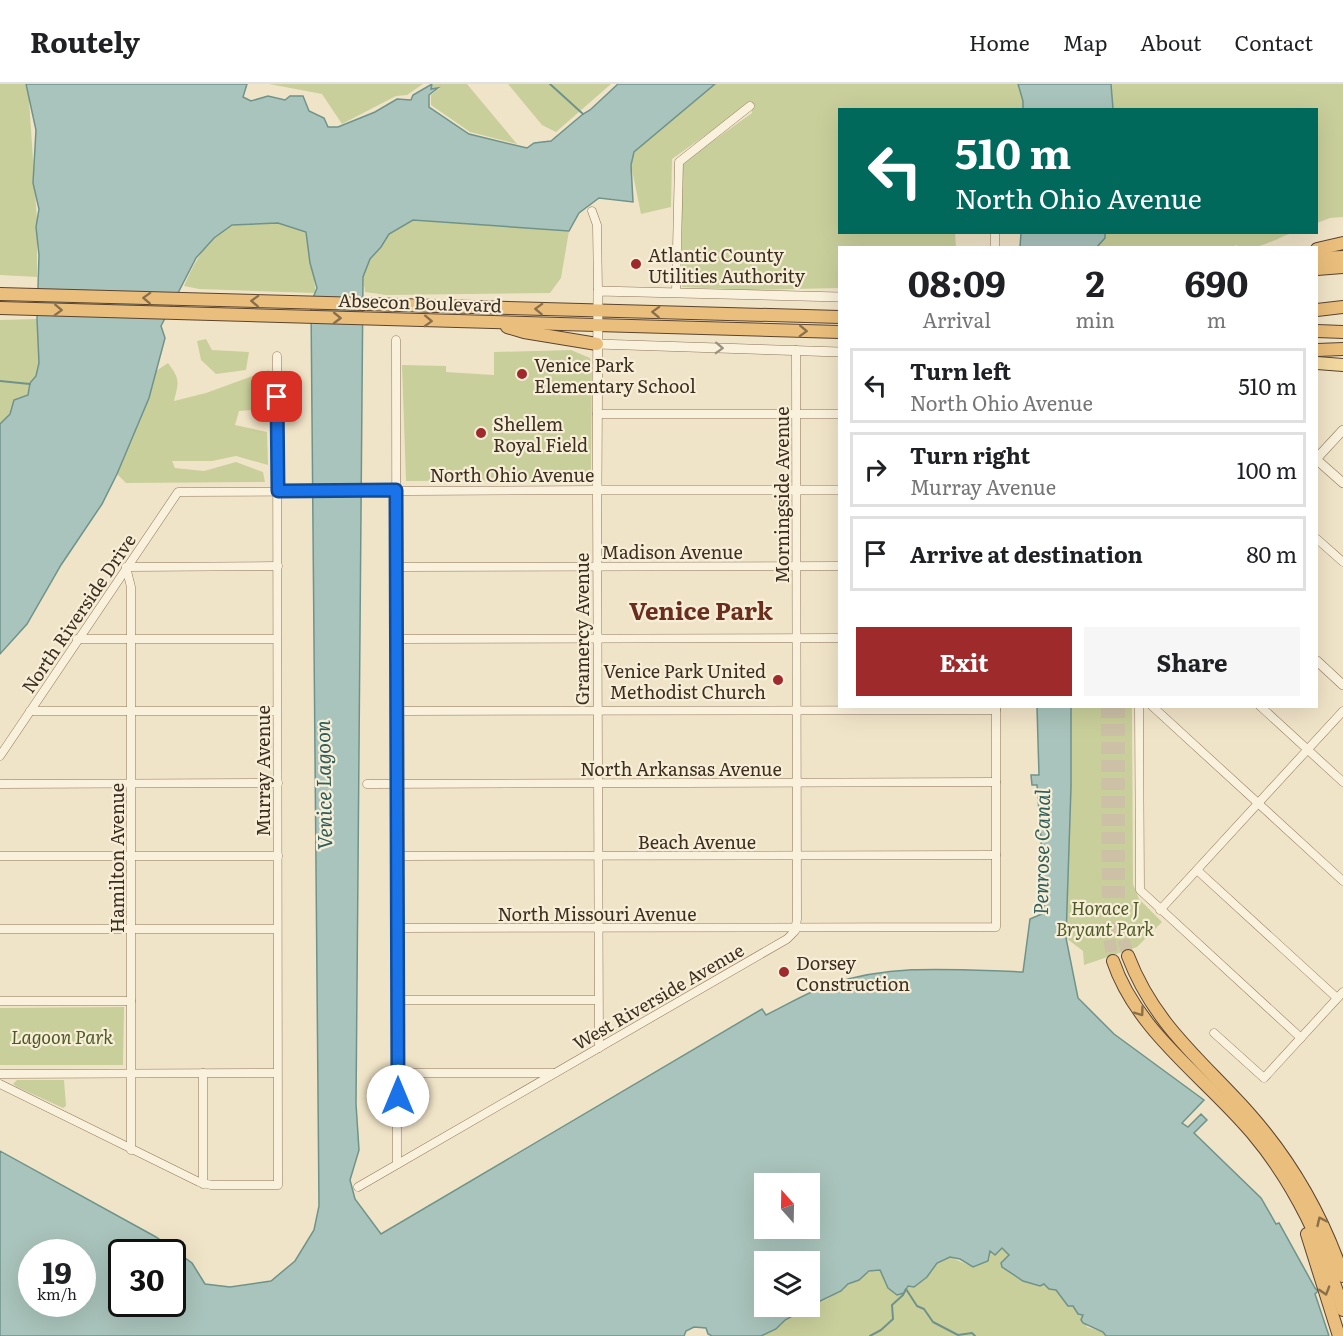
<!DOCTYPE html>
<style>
body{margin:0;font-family:Literata,serif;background:#f6f6f6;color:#202124;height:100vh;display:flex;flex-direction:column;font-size:22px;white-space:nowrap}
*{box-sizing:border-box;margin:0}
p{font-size:20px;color:#757577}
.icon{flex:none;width:33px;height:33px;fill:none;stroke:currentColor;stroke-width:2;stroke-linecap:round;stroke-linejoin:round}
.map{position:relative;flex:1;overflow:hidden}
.details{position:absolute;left:838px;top:162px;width:480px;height:462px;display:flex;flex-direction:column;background:#fff;border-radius:0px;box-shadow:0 6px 24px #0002}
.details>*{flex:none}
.top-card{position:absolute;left:838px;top:24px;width:480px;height:126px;border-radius:0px;box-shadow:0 6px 24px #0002;background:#00695c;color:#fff;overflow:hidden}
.needle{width:39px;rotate:340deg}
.tools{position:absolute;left:754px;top:1089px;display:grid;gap:12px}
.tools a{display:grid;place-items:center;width:66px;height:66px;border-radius:0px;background:#fff;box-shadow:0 6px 24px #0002;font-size:30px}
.speed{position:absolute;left:18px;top:1155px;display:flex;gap:12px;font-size:30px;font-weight:700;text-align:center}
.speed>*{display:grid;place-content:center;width:78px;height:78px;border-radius:50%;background:#fff;box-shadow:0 6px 24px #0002;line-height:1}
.speed small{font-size:15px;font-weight:400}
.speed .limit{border:3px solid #111;border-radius:9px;background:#fff;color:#111}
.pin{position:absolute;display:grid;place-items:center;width:51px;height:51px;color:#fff;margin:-26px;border-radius:12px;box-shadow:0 3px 9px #0006}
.me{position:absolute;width:66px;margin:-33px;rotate:0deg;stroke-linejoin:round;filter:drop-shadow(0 0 4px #0008)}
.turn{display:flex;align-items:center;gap:21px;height:126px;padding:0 18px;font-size:27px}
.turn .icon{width:78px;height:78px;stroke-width:2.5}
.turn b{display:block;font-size:42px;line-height:51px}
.eta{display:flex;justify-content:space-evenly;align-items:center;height:102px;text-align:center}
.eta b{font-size:36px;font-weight:700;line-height:42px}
.primary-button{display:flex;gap:12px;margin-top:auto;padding:12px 18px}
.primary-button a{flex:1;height:69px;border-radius:0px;background:#9e2a2b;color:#fff;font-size:24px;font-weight:700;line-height:69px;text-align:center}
.primary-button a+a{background:#f6f6f6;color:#202124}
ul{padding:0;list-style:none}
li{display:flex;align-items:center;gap:18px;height:75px;margin:0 12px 9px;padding:0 6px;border:3px solid #e0e0e0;border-radius:0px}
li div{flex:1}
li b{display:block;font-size:22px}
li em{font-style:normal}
header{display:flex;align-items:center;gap:36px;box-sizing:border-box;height:84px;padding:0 30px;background:#fff;border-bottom:2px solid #e0e0e0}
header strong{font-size:28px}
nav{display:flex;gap:33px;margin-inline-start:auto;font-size:21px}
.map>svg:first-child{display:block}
</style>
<header>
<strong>Routely</strong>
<nav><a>Home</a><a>Map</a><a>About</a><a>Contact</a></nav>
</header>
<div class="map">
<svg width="1343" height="1252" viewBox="0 0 1343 1252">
<rect width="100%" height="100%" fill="#f0e4c8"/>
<g fill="#c9cf9b">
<path d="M0 0H28L37 136V193L0 191Z"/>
<path d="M269 0H423L407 11 396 12 342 40 322 10Z"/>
<path d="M433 0H467L517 60 470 48 431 21V11L440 4H431Z"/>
<path d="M508 0H611L556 48 542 41Z"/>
<path d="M715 0H1018L1023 17V26H840V148L955 149 956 163 840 164V204L751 206 682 203V79L752 29 751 19 672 75 671 123 641 130 631 81 634 68Z"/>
<path d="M1111 0H1343V133L1330 134 1317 139V26L1113 25Z"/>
<path d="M413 136 569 147 561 194 550 209 386 211 365 208 363 193 370 175 381 163 389 150Z"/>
<path d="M278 139 306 148C307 159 317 203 315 209L199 205 184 202C192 183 211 145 234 141 248 139 264 140 278 139Z"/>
<path d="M1105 149H1292C1277 154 1252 170 1236 161L1233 164H1096L1104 154Z"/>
<path d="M37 235 39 279 36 293 30 299 28 311 16 315 11 324 10 329 0 340V236Z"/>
<path d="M206 255 212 266 249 268 246 286 216 290 201 276 197 257Z"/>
<path d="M571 266 590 274 592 286 591 391 582 396 406 397 402 281 446 282V288L494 291V268Z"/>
<path d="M168 279C180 295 179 298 174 317L206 309 269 286 267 325 239 327 235 341 267 348 268 381 236 372 212 377H172L175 384 204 387 236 378 263 388 265 398 126 399 117 390 149 314 156 287Z"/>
<path d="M1071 623H1132L1133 800 1139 815 1162 838 1137 863 1084 881 1083 867 1066 854 1071 703Z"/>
<path d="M124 923 123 981H0V924Z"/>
<path d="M17 996H64L66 1022 63 1024 17 1003 13 1000Z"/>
<path d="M1002 1164 1010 1171 1001 1179 1002 1183C1017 1192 1026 1201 1044 1200L1049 1205 1056 1206 1068 1222H1073L1078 1230 1083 1231 1087 1243 1103 1248 1106 1252H761C775 1244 787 1235 800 1227 809 1221 820 1219 829 1214 839 1207 845 1202 856 1197 866 1193 867 1185 880 1186L884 1195 913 1203 927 1193 937 1179 950 1173 973 1183 989 1176 990 1167Z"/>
</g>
<g fill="#a9c4bc" stroke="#6f938a" stroke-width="1.5" fill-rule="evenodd">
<path d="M26 0H247L243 13 251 17 268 12 285 16 290 12H303L309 27 324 34 328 43H338L375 28 397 15 411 16 413 11 432 0 431 5 438 4 429 11V23L469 50 527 64 534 59 551 57 583 30 590 26 618 0H715L634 68 631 81 633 118 599 114 579 129 569 147 413 136 389 150 381 163 370 175 363 193 356 1020 359 1066 350 1096 355 1115 381 1150 762 925 766 931C787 921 809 907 832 900 893 879 959 886 1023 888L1030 835 1044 829 1045 799 1042 798 1041 755 1037 701H1032L1031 691H1039L1037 623H1071V703L1066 854 1078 914 1114 950 1204 1016 1182 1039 1188 1043 1201 1030 1207 1036 1194 1049 1261 1114 1276 1140 1279 1139 1315 1204 1318 1207 1315 1210 1329 1252H1106L1103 1248 1083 1239 1081 1236 1083 1231 1078 1230 1073 1222H1068L1056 1206 1049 1205 1044 1200 1040 1202 1023 1197 1002 1183 1001 1179 1009 1171 1002 1164 995 1171 990 1167 988 1177 973 1183 960 1175 950 1173 937 1179 927 1193 914 1203 908 1202 904 1209 897 1211 888 1204 880 1186 869 1187 859 1196 848 1200 841 1207 810 1222V1178H765V1222L809 1223 785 1236 776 1245 761 1252H712L708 1250 706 1244 694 1243 686 1247 684 1252H0V1067L156 1153 192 1179 205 1200 230 1203 271 1197 295 1177 314 1146 319 1122 311 219 317 204 310 179 306 148 278 139 232 141 214 154 196 174 161 242 165 254 149 314 117 390 102 420 61 481 27 540 0 570V340L10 330 14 316 28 311 30 299 36 292 39 279 37 235 39 171 36 143 39 125 33 99 36 46ZM765 1100H810V1144H765ZM32 1168H82V1220H32ZM122 1168H172V1220H122Z"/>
<path d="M1018 0H1111L1113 25H1023V17Z"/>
<path d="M1021 149V148L1105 149V154L1096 164 1020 163Z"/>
</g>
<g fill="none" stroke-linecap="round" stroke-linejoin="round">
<g stroke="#6f938a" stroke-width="2">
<path d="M550 0 583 30"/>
<path d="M0 297 30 300"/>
<path d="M870 1252 881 1246 893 1235 892 1221 903 1211 906 1205 917 1222 924 1225 933 1238 958 1251 972 1249 975 1252"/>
</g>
<g stroke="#ccc0a6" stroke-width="12" stroke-dasharray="12 6" stroke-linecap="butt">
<path d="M1107 622 1108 830 1109 853 1113 877"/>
<path d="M1119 622V819L1122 850 1128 872"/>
</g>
<defs>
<g id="minor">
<path d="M592 127 597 141 598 207"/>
<path d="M995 148V164"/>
<path d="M676 208 679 78 750 22"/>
<path d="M396 256 397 1080"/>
<path d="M597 330H840"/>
<path d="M1317 455 1343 478"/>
<path d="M396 483 840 482"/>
<path d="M77 555H277"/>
<path d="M396 555 840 554"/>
<path d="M1139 622 1140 806 1301 954"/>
<path d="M1152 622 1343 797"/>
<path d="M1260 622 1343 698"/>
<path d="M30 627H277"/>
<path d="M397 627 996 626"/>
<path d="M0 672 178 408 597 406 599 964"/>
<path d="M0 700 278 699"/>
<path d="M367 700 996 698"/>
<path d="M0 772H278"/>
<path d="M397 772 996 771"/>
<path d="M1197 786 1337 914"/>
<path d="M1160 826 1343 627"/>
<path d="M397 844 996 843V622"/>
<path d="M0 845H277"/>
<path d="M397 916H598"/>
<path d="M0 917H131"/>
<path d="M1214 949 1264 994 1343 908"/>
<path d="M397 989H554"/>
<path d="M0 990 277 989"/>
<path d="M0 1000 199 1098 211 1101H278L277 272"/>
<path d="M131 1066V503L126 483 278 482"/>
<path d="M203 1100V989"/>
<path d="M358 1103 787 855 795 847 797 835 796 266"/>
</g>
<g id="tertiary">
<path d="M840 213 598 207 597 406H840"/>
<path d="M597 260 840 268"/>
<path d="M1317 374 1343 346"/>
<path d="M1317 376 1343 399"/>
<path d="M1317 577 1343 601"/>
</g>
<path id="primary" d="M1317 279 1343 281"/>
<g id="trunk">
<path d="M1317 165 1343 159"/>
<path d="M1317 174 1343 173"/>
<path d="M1317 185 1343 183"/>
<path d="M0 210 840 233"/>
<path d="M0 224 840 248"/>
<path d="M1317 226 1343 223"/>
<path d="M507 243 524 248 597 260"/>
<path d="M1317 247 1343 248"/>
<path d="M1317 266 1343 265"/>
<path d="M1128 872C1154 940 1200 975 1247 1027 1290 1075 1322 1130 1343 1192"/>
<path d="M1113 877C1137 948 1205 993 1252 1049 1296 1101 1323 1161 1343 1226"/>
<path d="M1307 1150 1339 1252"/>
</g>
</defs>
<use href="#minor" stroke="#8d765c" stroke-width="9"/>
<use href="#tertiary" stroke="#8d765c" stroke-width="10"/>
<use href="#primary" stroke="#5b4430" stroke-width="14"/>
<use href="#trunk" stroke="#5b4430" stroke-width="14"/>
<use href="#minor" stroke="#faf1dc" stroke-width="8"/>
<use href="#tertiary" stroke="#faf1dc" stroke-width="9"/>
<use href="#primary" stroke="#f3d9a0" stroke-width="12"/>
<use href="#trunk" stroke="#eabe7c" stroke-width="12"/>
</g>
<defs><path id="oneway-chevron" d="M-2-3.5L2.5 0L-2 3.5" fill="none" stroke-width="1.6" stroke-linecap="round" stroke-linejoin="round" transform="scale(1.5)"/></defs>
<g stroke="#8b6f49">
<use href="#oneway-chevron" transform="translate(147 214) rotate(-178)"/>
<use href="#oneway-chevron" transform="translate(255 217) rotate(-178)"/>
<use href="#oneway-chevron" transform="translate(539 225) rotate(-178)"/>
<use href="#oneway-chevron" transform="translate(58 226) rotate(2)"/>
<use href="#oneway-chevron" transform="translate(656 228) rotate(-178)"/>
<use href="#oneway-chevron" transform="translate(337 234) rotate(1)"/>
<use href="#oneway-chevron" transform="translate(428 237) rotate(2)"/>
<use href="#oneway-chevron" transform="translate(803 247) rotate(2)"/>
<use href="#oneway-chevron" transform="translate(1140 928) rotate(54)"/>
<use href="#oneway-chevron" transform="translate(1321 1137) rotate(-115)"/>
<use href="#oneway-chevron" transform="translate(1325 1207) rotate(73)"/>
</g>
<use stroke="#9c907e" href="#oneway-chevron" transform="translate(719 264) rotate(2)"/>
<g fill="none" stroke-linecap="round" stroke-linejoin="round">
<defs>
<path id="route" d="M277 313 278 407 396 406 398 1012"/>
</defs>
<use href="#route" stroke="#114b97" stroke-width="15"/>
<use href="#route" stroke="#1a73e8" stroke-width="10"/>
</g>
<g fill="#9e2a2b" stroke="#f7eed8" stroke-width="2">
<circle cx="636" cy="180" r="6"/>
<circle cx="522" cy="290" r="6"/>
<circle cx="481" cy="349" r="6"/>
<circle cx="778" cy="596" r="6"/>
<circle cx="784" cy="888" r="6"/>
</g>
<g text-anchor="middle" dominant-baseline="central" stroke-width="4.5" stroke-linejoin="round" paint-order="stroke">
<g font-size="18" fill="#3d2e20" stroke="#f7eed8" text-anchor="start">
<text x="648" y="170">Atlantic County<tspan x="648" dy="21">Utilities Authority</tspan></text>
<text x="534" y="280">Venice Park<tspan x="534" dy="21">Elementary School</tspan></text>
<text x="493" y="339">Shellem<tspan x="493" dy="21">Royal Field</tspan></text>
<text x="766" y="586" text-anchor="end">Venice Park United<tspan x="766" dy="21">Methodist Church</tspan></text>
<text x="796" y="878">Dorsey<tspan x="796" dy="21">Construction</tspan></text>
</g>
<g font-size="18" fill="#3d2e20" stroke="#f7eed8">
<text transform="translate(420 218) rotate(2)">Absecon Boulevard</text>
<text x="512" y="390">North Ohio Avenue</text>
<text transform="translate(781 411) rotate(-90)">Morningside Avenue</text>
<text x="672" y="467">Madison Avenue</text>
<text transform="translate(78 529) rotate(-56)">North Riverside Drive</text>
<text transform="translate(581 545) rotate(-90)">Gramercy Avenue</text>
<text x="681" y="684">North Arkansas Avenue</text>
<text transform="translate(262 687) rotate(-90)">Murray Avenue</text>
<text x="697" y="757">Beach Avenue</text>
<text transform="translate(116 774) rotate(-90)">Hamilton Avenue</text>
<text x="597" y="829">North Missouri Avenue</text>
<text transform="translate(658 912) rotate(-30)">West Riverside Avenue</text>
</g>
<g font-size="18" font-style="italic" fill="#4d5a26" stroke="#f7eed8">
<text x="1105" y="823">Horace J<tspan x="1105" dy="21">Bryant Park</tspan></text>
<text x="62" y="952">Lagoon Park</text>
</g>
<g font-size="20" font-style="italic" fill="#2f5d5a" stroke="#f7eed8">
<text transform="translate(322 701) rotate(-91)">Venice Lagoon</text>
<text transform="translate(1040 768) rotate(-89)">Penrose Canal</text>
</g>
<g font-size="24" font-weight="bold" fill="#6b2e1e" stroke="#f7eed8">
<text x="701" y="525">Venice Park</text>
</g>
</g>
</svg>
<div class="tools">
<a><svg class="needle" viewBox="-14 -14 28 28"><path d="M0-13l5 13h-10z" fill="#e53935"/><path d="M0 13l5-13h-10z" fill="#757577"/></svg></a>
<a><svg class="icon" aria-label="layers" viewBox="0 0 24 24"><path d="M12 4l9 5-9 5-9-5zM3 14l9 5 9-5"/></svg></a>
</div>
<div class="speed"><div>19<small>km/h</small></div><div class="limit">30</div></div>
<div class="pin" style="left:277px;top:313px;background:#d93025"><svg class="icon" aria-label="arrive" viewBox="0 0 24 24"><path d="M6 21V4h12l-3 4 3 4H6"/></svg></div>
<svg class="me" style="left:398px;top:1012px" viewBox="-20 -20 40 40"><circle r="19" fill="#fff"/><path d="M0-13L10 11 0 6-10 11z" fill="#1a73e8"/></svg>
<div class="top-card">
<div class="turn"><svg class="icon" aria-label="left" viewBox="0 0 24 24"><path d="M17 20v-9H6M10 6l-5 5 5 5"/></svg><div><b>510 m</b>North Ohio Avenue</div></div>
</div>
<section class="details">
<div class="eta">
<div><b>08:09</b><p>Arrival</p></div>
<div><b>2</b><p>min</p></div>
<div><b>690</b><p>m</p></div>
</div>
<ul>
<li><svg class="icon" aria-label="left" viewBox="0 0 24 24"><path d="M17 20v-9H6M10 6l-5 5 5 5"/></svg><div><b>Turn left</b><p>North Ohio Avenue</p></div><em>510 m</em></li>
<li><svg class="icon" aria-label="right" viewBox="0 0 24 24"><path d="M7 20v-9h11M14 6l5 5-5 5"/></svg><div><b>Turn right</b><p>Murray Avenue</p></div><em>100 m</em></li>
<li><svg class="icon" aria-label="arrive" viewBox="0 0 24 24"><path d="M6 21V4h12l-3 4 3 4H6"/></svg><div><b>Arrive at destination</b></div><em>80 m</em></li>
</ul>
<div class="primary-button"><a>Exit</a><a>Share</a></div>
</section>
</div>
